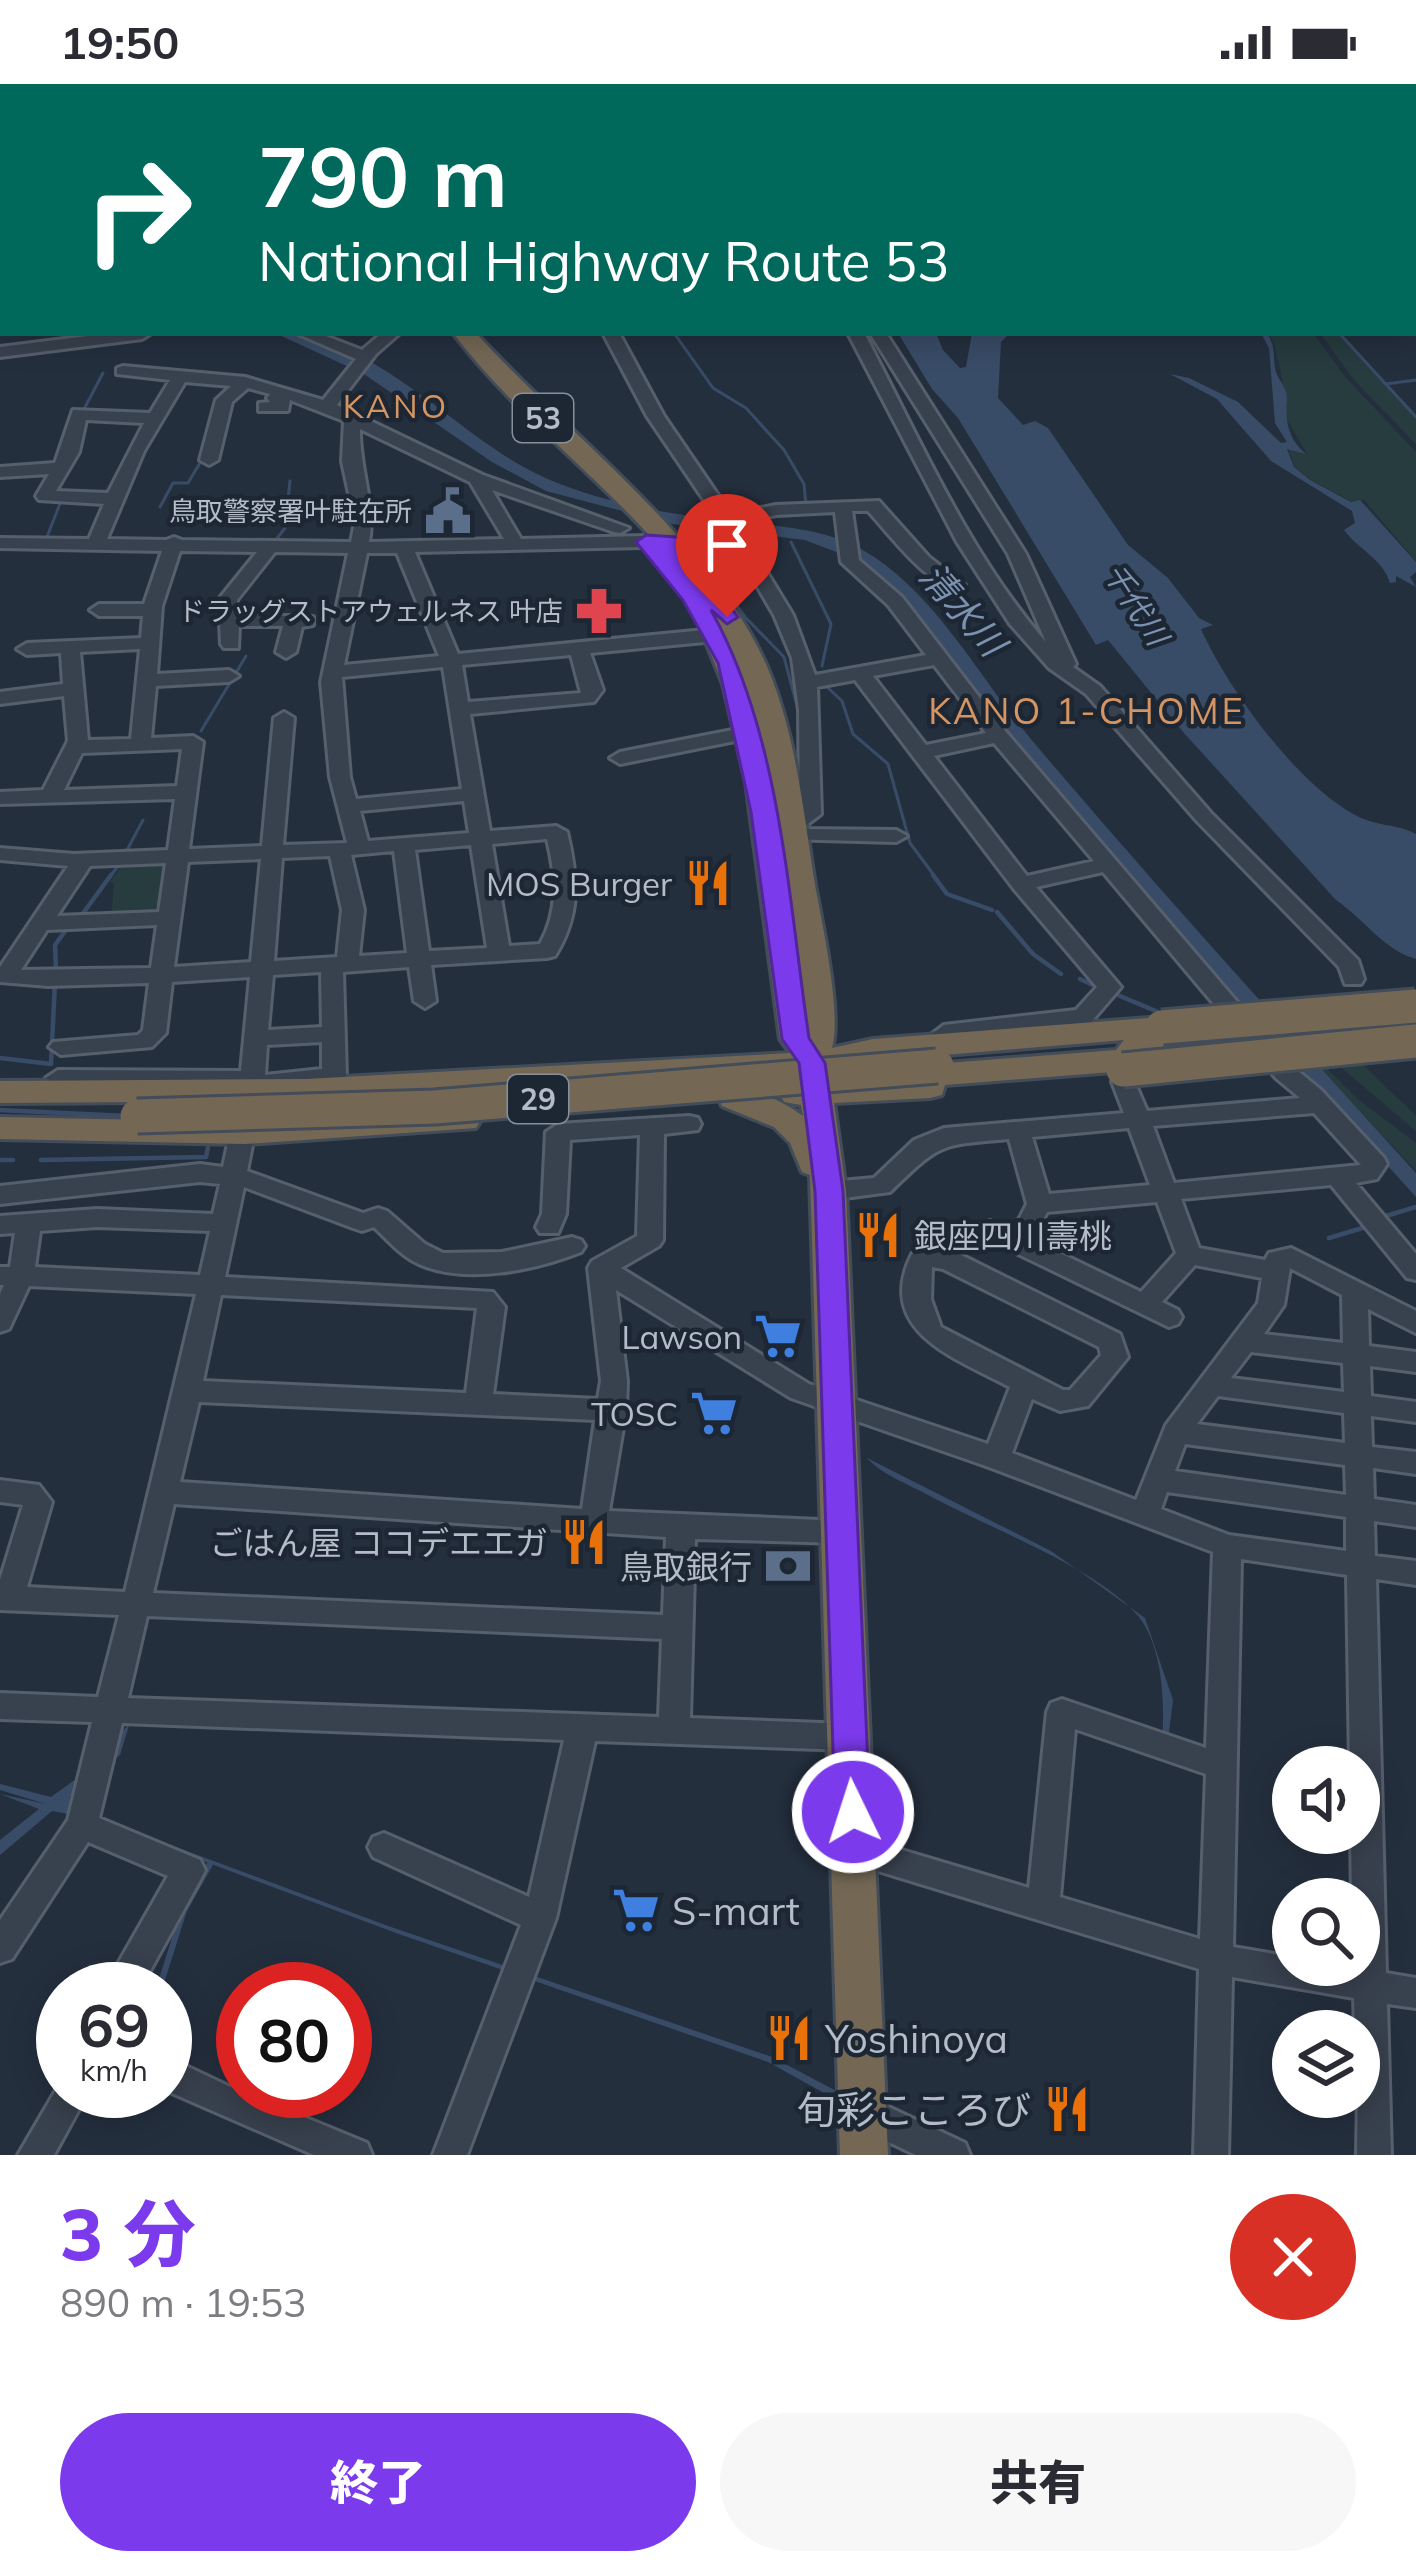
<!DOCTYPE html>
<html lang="ja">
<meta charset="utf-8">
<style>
body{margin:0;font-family:Mulish,"Noto Sans JP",sans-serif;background:#f7f7f7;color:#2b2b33;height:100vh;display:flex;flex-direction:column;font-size:45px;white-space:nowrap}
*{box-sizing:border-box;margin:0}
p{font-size:39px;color:#7c7c81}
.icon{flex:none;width:66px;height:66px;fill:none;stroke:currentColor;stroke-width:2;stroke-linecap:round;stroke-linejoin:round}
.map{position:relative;height:2071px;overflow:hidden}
.panel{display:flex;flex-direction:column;background:#fff;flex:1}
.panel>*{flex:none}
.top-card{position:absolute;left:0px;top:0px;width:1416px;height:252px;box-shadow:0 6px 30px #0003;background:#00695c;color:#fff;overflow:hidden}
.controls{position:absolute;left:1272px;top:1662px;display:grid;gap:24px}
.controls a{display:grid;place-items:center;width:108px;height:108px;border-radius:50%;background:#fff;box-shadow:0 6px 30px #0003;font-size:60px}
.speed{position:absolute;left:36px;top:1878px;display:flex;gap:24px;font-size:60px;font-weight:700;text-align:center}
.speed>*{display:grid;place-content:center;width:156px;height:156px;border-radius:50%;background:#fff;box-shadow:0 6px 30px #0003;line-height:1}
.speed small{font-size:30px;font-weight:400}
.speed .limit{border:18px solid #d22;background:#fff;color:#111}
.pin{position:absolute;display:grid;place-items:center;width:102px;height:102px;color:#fff;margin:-123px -51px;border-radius:50% 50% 50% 0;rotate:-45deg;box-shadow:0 0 12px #0007}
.pin .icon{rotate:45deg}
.me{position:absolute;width:132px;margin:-66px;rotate:356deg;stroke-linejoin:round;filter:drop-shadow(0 0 9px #0008)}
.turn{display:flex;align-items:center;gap:42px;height:252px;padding:0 60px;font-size:54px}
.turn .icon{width:156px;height:156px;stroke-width:2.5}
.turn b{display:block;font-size:84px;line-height:102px}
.round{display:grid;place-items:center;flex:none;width:126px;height:126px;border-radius:63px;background:#f7f7f7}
.head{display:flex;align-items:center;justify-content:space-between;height:204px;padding:0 60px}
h1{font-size:72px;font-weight:800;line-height:90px;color:#7c3aed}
.cta{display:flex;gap:24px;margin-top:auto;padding:24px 60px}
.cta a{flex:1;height:138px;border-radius:72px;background:#7c3aed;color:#fff;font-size:48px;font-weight:800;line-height:138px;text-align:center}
.cta a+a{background:#f7f7f7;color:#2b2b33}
.status{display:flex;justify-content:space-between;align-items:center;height:84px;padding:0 60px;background:#fff;direction:ltr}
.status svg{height:33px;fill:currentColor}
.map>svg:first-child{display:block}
</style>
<div class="status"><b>19:50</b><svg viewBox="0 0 49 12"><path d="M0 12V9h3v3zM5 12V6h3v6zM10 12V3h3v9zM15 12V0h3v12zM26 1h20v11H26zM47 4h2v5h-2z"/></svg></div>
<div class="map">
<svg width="1416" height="2071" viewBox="0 0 1416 2071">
<rect width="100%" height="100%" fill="#242f3e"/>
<g fill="#263c3f">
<path d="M1269 249H1313L1346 294 1416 368V477L1364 416 1351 417 1311 396 1295 383 1288 365 1307 370 1284 330C1288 315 1277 263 1269 249Z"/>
<path d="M1320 249H1337L1416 334V360L1354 296Z"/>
<path d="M125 777 170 778 164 825 157 830 111 832 114 800 110 798Z"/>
<path d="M1360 978 1416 1032V1047L1337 980Z"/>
<path d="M1318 982H1324L1360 1017 1416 1059V1087Z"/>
</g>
<g fill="#394c67">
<path d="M275 249C373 249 451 347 535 389 588 415 652 427 710 435 760 442 816 440 861 465 934 506 978 592 1030 654 1155 802 1286 946 1416 1089V1113L1339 1028 1294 987 857 476 805 456 672 440 546 407 492 378 364 290Z"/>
<path d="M898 249H936L943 266 960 284 966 283 972 249H1010L1001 258 998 314 1023 341 1035 337 1048 344 1128 461 1168 494 1199 534 1213 541 1201 545C1228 605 1296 699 1355 731 1377 743 1395 739 1416 750V875C1384 866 1365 836 1336 816L1184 649 1108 556 1096 561 958 334 932 305Z"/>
<path d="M1261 249H1267C1277 264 1272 273 1276 288 1279 298 1288 304 1287 316 1285 337 1288 355 1306 370L1287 365 1294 383 1310 396 1351 418 1360 416 1416 478V488L1410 493 1416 503 1396 492V498L1390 499C1383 475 1358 465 1344 446L1355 439 1352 427 1271 377 1217 315 1170 290 1189 294 1238 318 1281 359 1287 358 1275 339 1269 264Z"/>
<path d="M867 1374 1051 1467 1145 1534 1173 1616 1168 1657H1162C1165 1620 1163 1562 1138 1532 1099 1485 985 1442 930 1412 910 1401 881 1390 867 1374Z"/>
<path d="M129 1641 120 1671 69 1714 77 1718 74 1731 52 1727 0 1771V1756L39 1725 0 1710 46 1720 0 1706V1700L51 1713 115 1667 121 1648Z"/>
<path d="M106 1737 388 1842 772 1973 844 2011V2020L768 1978 396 1849 104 1740Z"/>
</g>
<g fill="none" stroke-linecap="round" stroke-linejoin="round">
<g stroke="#394c67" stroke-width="3">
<path d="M454 3 462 0"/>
<path d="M674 249 713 304 746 324 784 366 804 400 806 422"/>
<path d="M1339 249 1416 333"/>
<path d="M1386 300 1416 296"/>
<path d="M82 329 103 289"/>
<path d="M160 423 173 399H188L204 372"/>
<path d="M47 453 61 417"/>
<path d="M275 457 285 444 290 397"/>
<path d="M791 458 831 540 822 582"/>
<path d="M706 479 745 533 784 573 796 618"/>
<path d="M827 603 842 617 853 650 888 680 910 759 936 794"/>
<path d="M201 647 246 572"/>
<path d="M126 768 143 736"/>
<path d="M109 794 121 778"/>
</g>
<g stroke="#394c67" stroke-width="4.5">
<path d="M933 791 947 810 992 826"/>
<path d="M997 828 1033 870 1061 890"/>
<path d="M81 832 111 791"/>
<path d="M56 887 55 861 68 843"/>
<path d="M1080 895 1097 903"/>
<path d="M1113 909 1158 928"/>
<path d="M0 974 51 980 55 898"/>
<path d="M0 1026 126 1032"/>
<path d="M0 1076H13"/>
<path d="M41 1076 206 1073 208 1063"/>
<path d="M1379 1134 1416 1123"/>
<path d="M1329 1154 1369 1142"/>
</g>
<path stroke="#394c67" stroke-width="6" d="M159 1905 184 1826 210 1780"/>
<defs>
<g id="minor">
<path d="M107 0H121L106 3Z"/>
<path d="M369 0H384L367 3Z"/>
<rect x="540" y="0" width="14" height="3"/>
<path d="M711 0H725L727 3H713Z"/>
<path d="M1162 0H1178L1180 3H1165Z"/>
<path d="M1269 0H1284L1286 3H1271Z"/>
<path d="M1393 0H1407L1409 3H1395Z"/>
<path d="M0 25 3 26V34L0 33Z"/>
<path d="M3 71V79L0 80V72Z"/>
<rect x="1413" y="80" width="3" height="11"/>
<rect x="0" y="150" width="3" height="8"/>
<path d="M1416 203V213L1413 214V204Z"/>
<rect x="0" y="230" width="3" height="10"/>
<path d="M112 249 150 250 142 255 0 273V263Z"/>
<path d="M296 249H318L362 266 382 249H400L376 270 337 321 483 391 629 444 620 449 614 448 492 406 521 455 727 450 647 332 603 249H619L664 332 731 430 776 421 879 417 929 473 965 501 963 505C931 508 889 449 868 427H852L859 476 902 513 1006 648 1292 982 1321 1006 1384 1074 1387 1080 1377 1095 1356 1099 1416 1170V1196L1407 1194 1331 1101 1181 1115 1199 1164 1265 1176 1269 1169 1291 1164 1416 1227V1249L1368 1225 1369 1262 1416 1268V1288L1370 1282 1371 1312 1416 1318V1338L1371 1332 1372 1363 1416 1368V1390L1373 1384 1374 1415 1416 1421V1443L1374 1437 1375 1472 1416 1477V1501L1376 1495 1386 1889 1416 1894V1924L1387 1920 1391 2071H1357L1359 1947H1355L1354 1914 1232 1893 1228 2071H1194L1199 1885 855 1780 844 1776 839 1766 844 1756 855 1752 1029 1804 1047 1628 1051 1619 1062 1615 1206 1664 1213 1468 986 1382 791 1314 616 1206 627 1297 626 1326 609 1427 843 1437 853 1440 857 1448 853 1456 843 1459 695 1455 690 1634 848 1640 859 1644 863 1653 859 1662 848 1666 595 1657 556 1834 467 2071H433L521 1841 373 1773 368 1763 373 1753 384 1749 529 1813 564 1656 122 1639 99 1734 200 1776 205 1786 200 1796 140 1905H115L111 1896 115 1885 168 1792 88 1758 12 1875 0 1879V1836L68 1736 92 1638 0 1635V1609L98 1613 119 1531 0 1526V1496L23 1421 0 1418V1396L39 1401 52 1418 27 1503 125 1508 196 1210 29 1202 9 1245 0 1248V1210L4 1201H0V1183H10L15 1149 0 1150V1132L97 1125 213 1130 220 1100 200 1098 0 1120V1102L200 1080 223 1083 240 1003 58 1002 46 994 58 986 241 987 250 893 172 898 166 949 152 963 61 971 49 963 53 958 138 951 143 946 149 899 48 902 0 898V883L68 782 0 776V764L74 770 168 766 175 715 0 720V708L43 706 68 657 64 612 0 620V608L63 600 61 569 27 571 17 565 27 559 141 554 143 532H99L90 526 99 520H144L162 467 0 464V454L89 455 104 420 39 416 36 412 49 390 0 393V383L55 379 73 326 150 329 170 296 117 290V284L123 282 245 293 323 316 356 275ZM185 298 231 302 216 316 200 376 209 381 218 376 232 318 248 304 270 310 267 314 270 318 259 319V327H288L290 316 344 337 342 377 355 438 351 458 182 456 174 453 166 456 107 455 144 367ZM86 336 144 339 108 409 56 407 79 368ZM360 345 470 398 504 455 369 458C376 422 359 384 360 345ZM835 428 841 478 888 521 926 571 815 591 793 531 737 439 776 431ZM733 461 774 531 792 574 799 626 800 727 781 742 784 755 896 758 907 752 896 746 801 745 821 730 817 603 855 596 1014 805 1097 903 1076 926 944 941 927 954 933 967H949L951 957 957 953 1091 938 1121 903 1036 803 1103 788 1276 994 1300 1014 1147 1027 1132 992 1124 990 1112 998 1124 1029 944 1044 914 1056 874 1094 829 1098 817 1107 829 1116 890 1108C941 1059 938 1061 1009 1055L1027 1120 1013 1147 990 1137 981 1140 977 1146 981 1152 1169 1243 1178 1240 1182 1233 1178 1226 1162 1218 1195 1181 1262 1194 1258 1219 1166 1341 1136 1416 1012 1369 1032 1315 1060 1327 1088 1322 1128 1273 1120 1250 957 1169 932 1165 912 1170C873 1248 958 1275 1010 1303L988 1360 809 1300 621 1184 659 1162 663 1156 664 1050 698 1046 701 1040 698 1034 689 1032 558 1040 546 1048 542 1130 536 1143 540 1149H558L566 1130 570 1056 640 1051 637 1152 592 1177 588 1184 601 1297 598 1315 493 1310 505 1223 493 1208 225 1193 244 1103 353 1144 362 1147 374 1143C388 1156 401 1172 419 1180 465 1201 536 1186 581 1168L585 1162 581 1156 572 1153 502 1168 443 1169 425 1160 387 1127 378 1124 363 1129 247 1087 263 1005 342 998 346 992 343 888 409 883 414 917 425 924 436 917 431 881 547 874 555 872C581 830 578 794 567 748L556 742 490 747 470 630 594 618 603 606 590 569 715 557 725 551 715 545 458 570 415 468ZM180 467 257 468 219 515 221 560 224 564H238L239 542H283L276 568 286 574 296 568 302 543 313 541V533L238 530 237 516 275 468 348 469 321 598 330 693 347 759 283 761 294 634 284 628 274 634 262 762 189 765 203 658 193 652 151 654 156 602 229 598 239 592 229 586 157 590 162 522ZM367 469H397L439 572 344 581ZM140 565 131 655 88 656 80 568ZM571 571 581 609 468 618 462 581ZM934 581 986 649 926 661 873 592ZM443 583 462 705 356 715 350 693 342 593ZM994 659 1094 777 1027 792 934 672ZM182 665 177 702 64 706 82 669ZM464 717 469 749 368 757 360 727ZM547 755C556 792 559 826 540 860L509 862 492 760ZM471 761 487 864 429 867 415 766ZM394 767 407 869 359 872 364 826 351 771ZM330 772 342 826 337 873 274 877 282 774ZM261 775 251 878 174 883 188 778ZM166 779 159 828 57 832 90 782ZM157 841 151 884 21 886 47 846ZM321 888 322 943 268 946 273 891ZM322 958V985L265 991 267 961ZM1314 1029 1361 1081 1174 1099 1153 1042ZM1129 1044 1150 1101 1049 1110 1032 1053ZM1157 1118 1176 1169 1141 1208 1033 1156 1047 1128ZM97 1143 210 1147 200 1191 35 1183 40 1147ZM932 1183 943 1185 1099 1263 1101 1271 1070 1306H1063L941 1243 931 1215ZM1290 1184 1342 1211 1343 1259 1264 1250 1284 1221ZM221 1211 477 1224 466 1309 203 1297ZM1251 1268 1343 1279 1344 1308 1231 1294ZM1218 1312 1344 1329 1345 1359 1197 1340ZM199 1318 595 1336 582 1425 180 1398ZM1185 1360 1345 1381 1346 1411 1175 1387ZM1167 1408 1346 1433V1467L1229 1451 1161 1425ZM174 1420 666 1453 663 1531 153 1509ZM1241 1475 1347 1491 1350 1683H1359V1749H1351L1352 1815H1359V1881L1353 1883 1293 1881V1873L1233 1863ZM147 1532 662 1555 659 1633 128 1614ZM1075 1645 1206 1690 1200 1855 1060 1813Z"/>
<path d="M848 249H864C919 353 968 469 1046 558L1008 470 870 249H886L1026 470 1076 580 1073 583 1100 602 1211 729 1358 876 1364 895 1361 900H1345L1339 883 1197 737 1086 610 1049 584 1010 540 957 458Z"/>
<path d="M748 643 755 645V653L620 680 610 674 620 668Z"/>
<path d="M165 1972 226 2001 367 2059 372 2071H314L165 2006Z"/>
<path d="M63 1994V2007H89L54 2071H18Z"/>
<path d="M863 2011 965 2059 970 2071H916L851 2040 846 2028 851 2016Z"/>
</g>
<g id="highway">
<path d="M453 249H476C568 351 724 467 772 595 797 660 804 732 815 801 822 839 842 930 832 964L873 955 1162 933 1178 943 1169 951 1242 950 1247 957 1242 964 1166 973 1162 982 1151 985 945 1001 942 1011 930 1014 834 1019 846 1107 888 2071H840L810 1091 802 1088 790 1059 774 1043 722 1022 718 1014 722 1006C748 999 782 1017 803 1032L801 1021 784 1018 780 1010 784 1002 798 999 797 990 306 1017 0 1019V997L306 995 790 969 780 955 746 698 723 600 706 558 710 552 723 551C657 431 535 357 453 249ZM1124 956 1116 966 909 982 898 985 893 994 830 995 835 985 873 977Z"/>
<path d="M464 1025 476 1028 481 1036 476 1044 245 1060 0 1055V1033L245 1038Z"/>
</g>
</defs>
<use href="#minor" stroke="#565f6c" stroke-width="6"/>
<use href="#highway" stroke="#434c59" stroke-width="6"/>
<use href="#minor" fill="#38414e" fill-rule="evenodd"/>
<use href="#highway" fill="#746855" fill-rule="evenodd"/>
<defs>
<g id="highway-bridge">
<path d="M1162 943 1416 922"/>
<path d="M1123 986 1416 957"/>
<path d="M137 1032 435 1023 937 982"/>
</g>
</defs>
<use href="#highway-bridge" stroke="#434c59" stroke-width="39" stroke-linecap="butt"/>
<use href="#highway-bridge" stroke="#746855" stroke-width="33"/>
</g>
<path fill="#7c3aed" stroke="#51269a" stroke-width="3" d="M646 451 677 453 738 533 727 540 711 526C781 652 788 813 809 954L825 979 843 1107 870 1728 865 1739 853 1744 840 1739 835 1728 815 1107 799 979 782 955 751 728 718 579 683 516 636 458Z"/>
<defs>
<symbol id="civic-bare" viewBox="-9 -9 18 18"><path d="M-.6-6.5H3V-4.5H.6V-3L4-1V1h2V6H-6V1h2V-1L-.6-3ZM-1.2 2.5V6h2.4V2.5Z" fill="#5c6f8a" stroke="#1d2633" stroke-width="2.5" paint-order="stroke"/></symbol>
<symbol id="pharmacy-bare" viewBox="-9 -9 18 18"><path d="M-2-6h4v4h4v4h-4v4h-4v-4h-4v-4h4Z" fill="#e0444e" stroke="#1d2633" stroke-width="2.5" paint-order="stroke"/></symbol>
<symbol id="restaurant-bare" viewBox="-9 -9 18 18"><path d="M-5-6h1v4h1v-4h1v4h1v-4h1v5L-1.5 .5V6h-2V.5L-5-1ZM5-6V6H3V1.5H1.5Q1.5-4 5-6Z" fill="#e8710a" stroke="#1d2633" stroke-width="2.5" paint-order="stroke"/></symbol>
<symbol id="supermarket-bare" viewBox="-9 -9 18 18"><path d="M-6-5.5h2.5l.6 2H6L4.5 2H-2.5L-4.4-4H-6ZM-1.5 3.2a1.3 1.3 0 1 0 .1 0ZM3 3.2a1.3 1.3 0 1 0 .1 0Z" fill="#3f7fe0" stroke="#1d2633" stroke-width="2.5" paint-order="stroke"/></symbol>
<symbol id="bank-bare" viewBox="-9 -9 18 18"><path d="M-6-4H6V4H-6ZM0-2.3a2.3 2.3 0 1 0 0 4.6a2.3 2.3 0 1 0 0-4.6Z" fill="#5c6f8a" stroke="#1d2633" stroke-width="2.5" paint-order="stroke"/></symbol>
</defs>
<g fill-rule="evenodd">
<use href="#civic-bare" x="415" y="394" width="66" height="66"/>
<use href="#pharmacy-bare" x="566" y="494" width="66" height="66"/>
<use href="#restaurant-bare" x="675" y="766" width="66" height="66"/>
<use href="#restaurant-bare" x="845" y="1118" width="66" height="66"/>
<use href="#supermarket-bare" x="745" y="1219" width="66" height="66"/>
<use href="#supermarket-bare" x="681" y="1296" width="66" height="66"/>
<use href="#restaurant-bare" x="551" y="1425" width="66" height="66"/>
<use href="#bank-bare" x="755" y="1449" width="66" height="66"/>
<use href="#supermarket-bare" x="603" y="1793" width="66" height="66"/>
<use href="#restaurant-bare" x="756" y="1921" width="66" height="66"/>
<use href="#restaurant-bare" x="1034" y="1992" width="66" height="66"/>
</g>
<g text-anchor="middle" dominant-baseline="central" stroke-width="9" stroke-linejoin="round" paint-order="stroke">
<g font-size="27" fill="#b4bcc9" stroke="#1d2633" text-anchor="end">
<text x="412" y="427">鳥取警察署叶駐在所</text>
<text x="563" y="527">ドラッグストアウェルネス 叶店</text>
</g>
<g fill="#1d2633" stroke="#878f9c" stroke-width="3">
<rect x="513" y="310" width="60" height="48" rx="9"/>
<rect x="508" y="991" width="60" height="48" rx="9"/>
</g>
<g font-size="30" font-weight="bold" fill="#b4bcc9">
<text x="543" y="334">53</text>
<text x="538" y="1015">29</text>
</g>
<g font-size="30" font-style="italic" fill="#7c92b1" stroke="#1d2633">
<text transform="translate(1136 520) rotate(57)">千代川</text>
</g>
<g font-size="33" letter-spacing="3" fill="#d59563" stroke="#1d2633">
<text x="396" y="321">KANO</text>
</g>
<g font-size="33" fill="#b4bcc9" stroke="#1d2633" text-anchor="end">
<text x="672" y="799">MOS Burger</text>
<text x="914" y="1151" text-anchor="start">銀座四川壽桃</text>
<text x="742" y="1252">Lawson</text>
<text x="678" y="1329">TOSC</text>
<text x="548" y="1458">ごはん屋 ココデエエガ</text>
<text x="752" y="1482">鳥取銀行</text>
</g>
<g font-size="36" font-style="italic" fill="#7c92b1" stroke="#1d2633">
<text transform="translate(963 525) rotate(49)">清水川</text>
</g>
<g font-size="36" letter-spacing="3" fill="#d59563" stroke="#1d2633">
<text x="1087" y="626">KANO 1-CHOME</text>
</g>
<g font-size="39" fill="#b4bcc9" stroke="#1d2633" text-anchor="start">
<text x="672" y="1826">S-mart</text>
<text x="825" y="1954">Yoshinoya</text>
<text x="1031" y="2025" text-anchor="end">旬彩こころび</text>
</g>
</g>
</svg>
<div class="controls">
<a><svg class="icon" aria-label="sound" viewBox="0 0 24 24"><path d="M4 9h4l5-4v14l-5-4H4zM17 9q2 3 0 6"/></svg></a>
<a><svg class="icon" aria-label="search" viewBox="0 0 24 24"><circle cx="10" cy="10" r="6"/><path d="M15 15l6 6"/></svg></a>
<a><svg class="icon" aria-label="layers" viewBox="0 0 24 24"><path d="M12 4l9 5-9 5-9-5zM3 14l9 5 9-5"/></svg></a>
</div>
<div class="speed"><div>69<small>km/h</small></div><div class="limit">80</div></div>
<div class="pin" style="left:727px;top:533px;background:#d93025"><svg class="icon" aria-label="arrive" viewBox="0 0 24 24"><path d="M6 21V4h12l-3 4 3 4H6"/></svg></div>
<svg class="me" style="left:853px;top:1728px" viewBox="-20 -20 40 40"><circle r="17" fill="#7c3aed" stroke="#fff" stroke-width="3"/><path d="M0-11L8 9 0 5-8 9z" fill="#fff"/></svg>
<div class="top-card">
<div class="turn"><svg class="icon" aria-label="right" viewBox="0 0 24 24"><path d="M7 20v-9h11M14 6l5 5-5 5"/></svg><div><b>790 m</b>National Highway Route 53</div></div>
</div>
</div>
<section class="panel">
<div class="head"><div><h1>3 分</h1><p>890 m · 19:53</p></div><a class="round" style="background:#d93025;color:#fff"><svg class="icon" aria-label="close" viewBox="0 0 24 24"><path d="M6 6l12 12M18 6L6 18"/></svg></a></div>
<div class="cta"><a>終了</a><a>共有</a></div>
</section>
